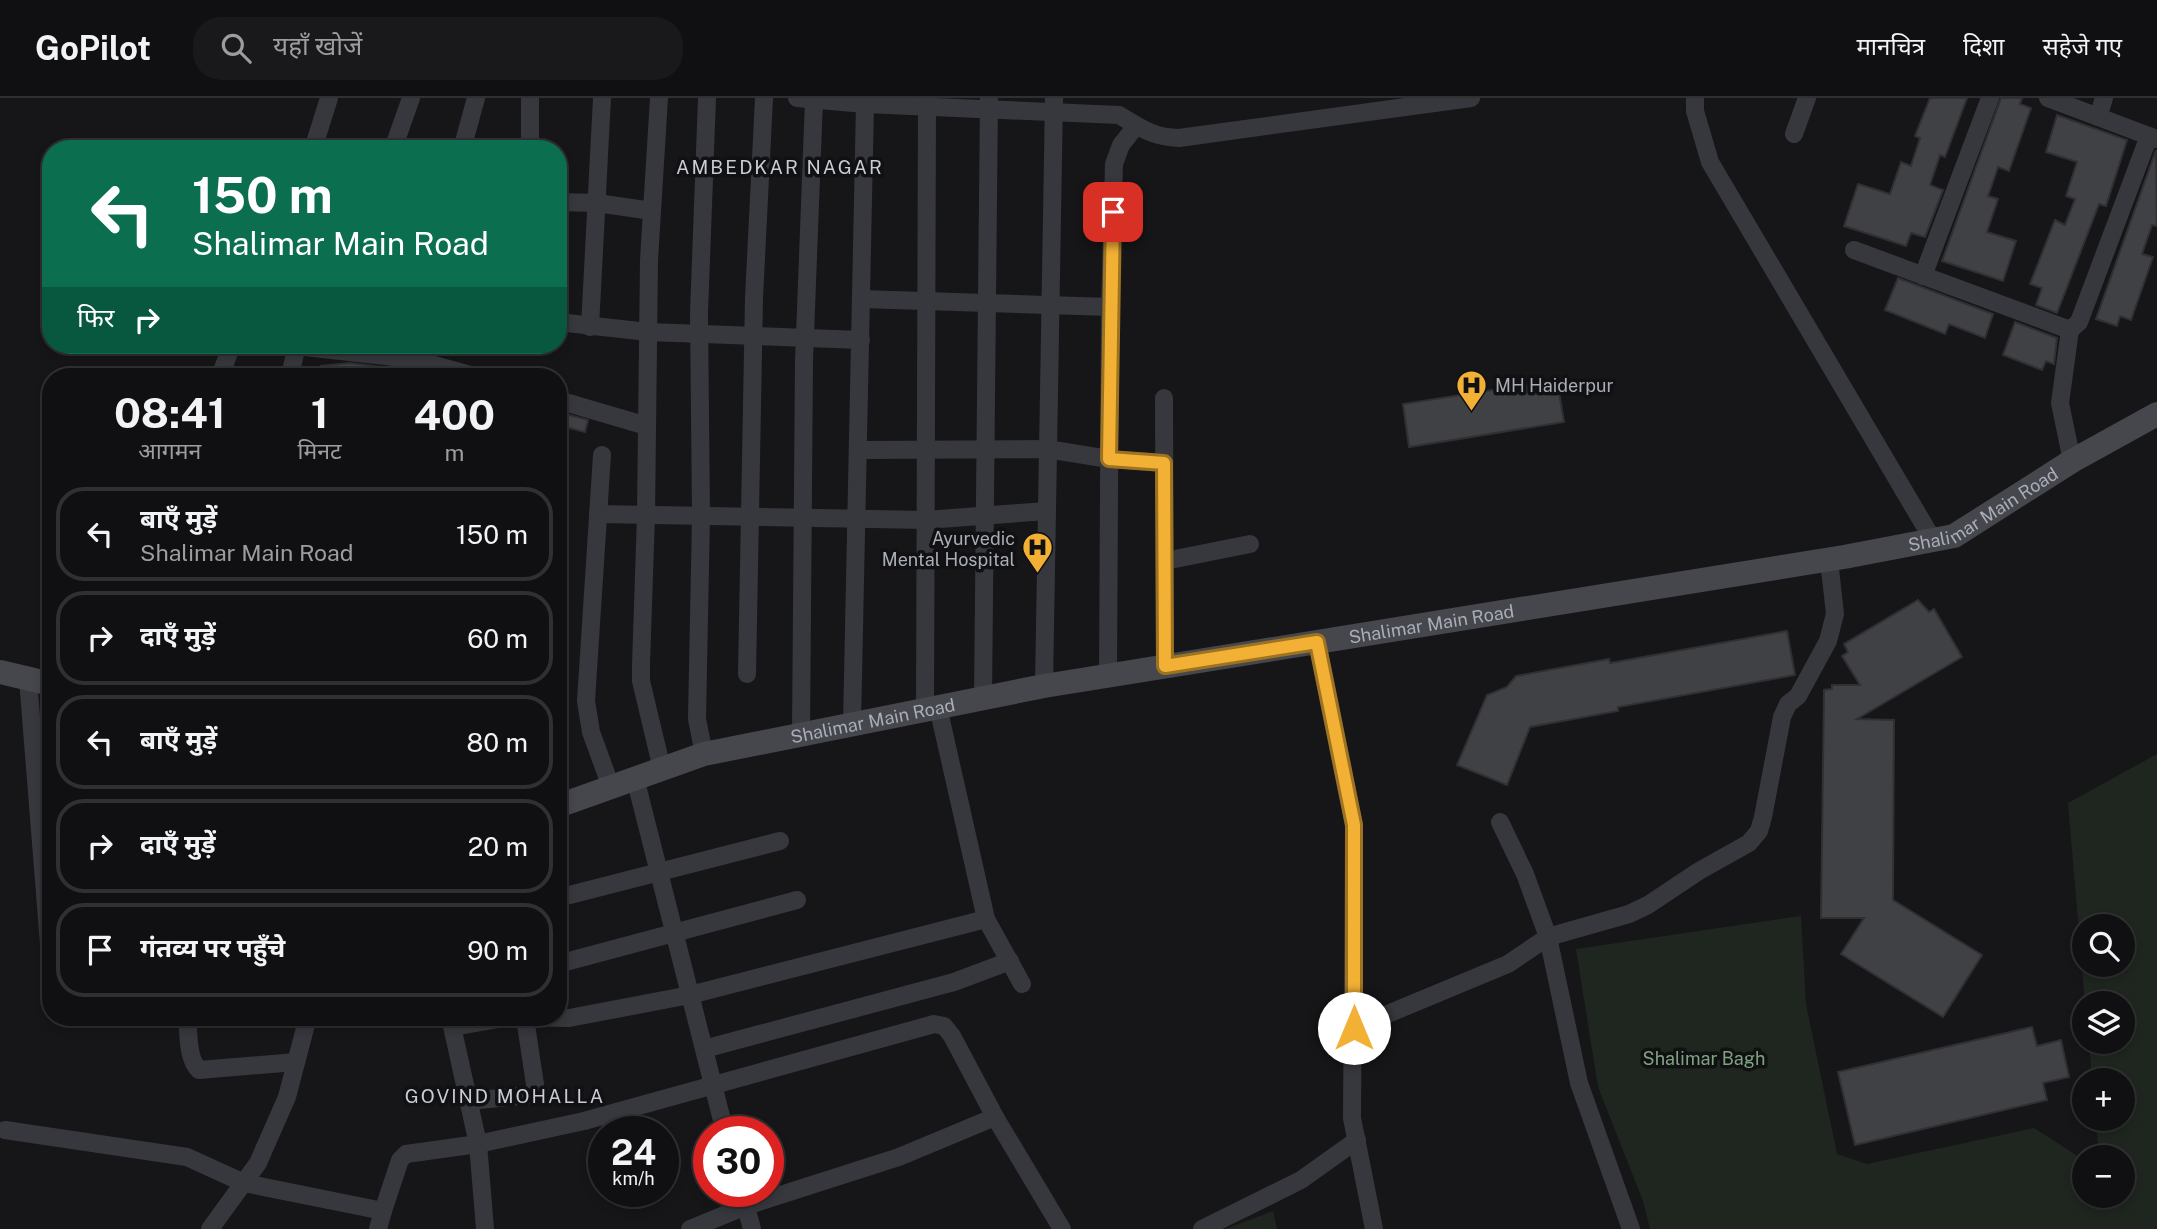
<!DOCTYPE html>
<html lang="hi">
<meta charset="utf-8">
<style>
body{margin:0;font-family:"Public Sans","Noto Sans Devanagari",sans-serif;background:#19191b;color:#f1f3f6;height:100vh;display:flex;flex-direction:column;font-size:26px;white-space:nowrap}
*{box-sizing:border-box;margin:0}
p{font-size:23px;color:#9c9d9f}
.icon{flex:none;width:38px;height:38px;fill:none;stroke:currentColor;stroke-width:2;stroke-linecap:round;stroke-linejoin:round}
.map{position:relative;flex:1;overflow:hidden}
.sheet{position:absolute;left:42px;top:270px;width:525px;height:658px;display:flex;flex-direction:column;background:#101012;border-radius:28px;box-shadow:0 4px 10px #0003,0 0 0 2px #303032}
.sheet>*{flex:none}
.top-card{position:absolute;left:42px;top:42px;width:525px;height:214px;border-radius:28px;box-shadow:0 4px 10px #0003,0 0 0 2px #303032;background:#0b6e4f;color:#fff;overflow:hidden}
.buttons{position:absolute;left:2072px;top:816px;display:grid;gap:14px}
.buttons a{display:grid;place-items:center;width:63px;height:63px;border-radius:50%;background:#101012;box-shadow:0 4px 10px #0003,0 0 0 2px #303032;font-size:35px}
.speed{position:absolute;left:588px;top:1018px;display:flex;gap:14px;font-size:35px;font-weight:700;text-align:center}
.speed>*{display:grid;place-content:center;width:91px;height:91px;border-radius:50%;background:#101012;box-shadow:0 4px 10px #0003,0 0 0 2px #303032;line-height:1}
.speed small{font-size:18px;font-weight:400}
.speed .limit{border:10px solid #d22;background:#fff;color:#111}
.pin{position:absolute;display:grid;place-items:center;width:60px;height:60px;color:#fff;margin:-30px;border-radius:14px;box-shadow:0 4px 10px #0006}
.me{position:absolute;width:77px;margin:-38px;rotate:0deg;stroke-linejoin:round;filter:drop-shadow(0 0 5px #0008)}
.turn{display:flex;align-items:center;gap:24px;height:147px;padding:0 35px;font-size:32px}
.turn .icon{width:91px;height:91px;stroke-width:2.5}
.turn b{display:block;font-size:49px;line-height:60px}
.then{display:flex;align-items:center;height:66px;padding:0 35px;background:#0003;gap:14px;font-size:26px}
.eta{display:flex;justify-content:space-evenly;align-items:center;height:119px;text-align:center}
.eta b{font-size:42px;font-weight:700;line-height:49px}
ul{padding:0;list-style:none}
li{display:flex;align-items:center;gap:21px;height:94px;margin:0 14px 10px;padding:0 21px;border:4px solid #303032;border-radius:28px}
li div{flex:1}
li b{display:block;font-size:26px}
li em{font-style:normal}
header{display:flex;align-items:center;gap:42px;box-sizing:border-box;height:98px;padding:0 35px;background:#101012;border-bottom:2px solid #303032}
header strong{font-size:33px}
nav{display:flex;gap:38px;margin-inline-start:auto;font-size:24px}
.search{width:490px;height:63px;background:#19191b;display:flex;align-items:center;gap:18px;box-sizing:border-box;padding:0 24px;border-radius:28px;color:#9c9d9f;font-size:26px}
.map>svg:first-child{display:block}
</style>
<header>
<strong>GoPilot</strong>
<div class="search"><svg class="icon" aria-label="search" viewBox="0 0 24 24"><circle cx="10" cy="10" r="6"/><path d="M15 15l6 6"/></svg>यहाँ खोजें</div>
<nav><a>मानचित्र</a><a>दिशा</a><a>सहेजे गए</a></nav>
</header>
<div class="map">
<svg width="2157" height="1131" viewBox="0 0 2157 1131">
<rect width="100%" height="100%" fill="#161618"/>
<g fill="#1e261f" fill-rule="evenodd">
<path d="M2157 656V1131H1650L1643 1103 1598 989 1576 851 1801 818 1806 906 1837 1056 1867 1066 2034 1030 2084 1062V1097H2123V1059H2099L2096 1020H2123V982H2092L2089 943H2123V905H2085L2068 705ZM2084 828H2123V866H2084Z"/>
<path d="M1273 1113 1277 1131H1225Z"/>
</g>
<g fill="#404145" stroke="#303034" stroke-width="2">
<path d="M1930 0H1967L1945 59 1940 57 1930 87 1943 92 1925 139 1911 135 1906 148 1844 128 1858 86 1890 96 1901 64 1911 68 1920 40 1915 38Z"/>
<path d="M2001 0H2022L2020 6 2031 10 2009 73 1998 69 1988 98 1998 101 1987 134 2016 143 2003 183 1942 163Z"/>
<path d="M2057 17 2127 42 2106 108 2099 106 2057 215 2036 207 2042 190 2030 186 2055 122 2065 127 2075 101 2066 98 2077 64 2046 54Z"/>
<path d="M2156 52 2157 128 2152 127 2142 156 2153 159 2131 222 2120 218 2117 228 2096 221Z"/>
<path d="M1898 180 1993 216 1985 240 1949 226 1945 236 1885 212Z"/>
<path d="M2015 224 2057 240 2054 266 2046 263 2042 272 2003 257Z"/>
<path d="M350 265 396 271 397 278H321V268Z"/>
<path d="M1557 282 1564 324 1409 349 1403 306Z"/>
<path d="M558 314 588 322 585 334 558 327Z"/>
<path d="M1918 502 1929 514 1934 511 1962 559 1857 621 1894 622 1893 802 1982 857 1943 919 1841 856 1864 820H1821L1824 592 1832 591V587H1860L1842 558 1848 554 1844 546Z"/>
<path d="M1787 533 1795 577 1618 609V613L1530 629 1507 687 1457 667 1487 597 1507 589 1516 578 1609 561 1610 565Z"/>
<path d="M2032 929 2037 948 2061 942 2069 979 2043 985 2047 1002 1855 1047 1838 974Z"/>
</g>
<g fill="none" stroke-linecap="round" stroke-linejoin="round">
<g stroke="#37383d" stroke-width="18">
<path d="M530 0V51"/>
<path d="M659 0 649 162 646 417 641 567V583L662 671"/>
<path d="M797 0 865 6 1119 17C1141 30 1152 39 1179 40L1471 0"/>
<path d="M1695 0V13L1710 64 1933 442"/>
<path d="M2048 0 2157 41"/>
<path d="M2098 19 2104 0"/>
<path d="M1794 36 1807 0"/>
<path d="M313 51 329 0"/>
<path d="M393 51 411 0"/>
<path d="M462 51 476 0"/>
<path d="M558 104 597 105 652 113"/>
<path d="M1854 152 2070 232 2079 224 2149 38"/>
<path d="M1923 178 1990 0"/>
<path d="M861 201 1110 209"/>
<path d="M558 224 648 234 861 242"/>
<path d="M590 229 602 0"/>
<path d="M2070 232 2060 305 2072 363"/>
<path d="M296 248 412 261 474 278"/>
<path d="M220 278 232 247"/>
<path d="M290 278 297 247"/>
<path d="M1164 300 1165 568"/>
<path d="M558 302 647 328"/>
<path d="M858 352 1047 351 1109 361 1164 365"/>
<path d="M602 357 586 603 591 634 611 689"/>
<path d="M598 416 926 422 1046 413"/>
<path d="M1165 463 1250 446"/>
<path d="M1317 544 1354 727 1352 1020 1374 1131"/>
<path d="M747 576 754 200 764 0"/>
<path d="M1108 578 1110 209 1114 66 1121 47 1136 28"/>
<path d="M28 581 51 871"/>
<path d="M1044 588 1054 0"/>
<path d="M983 600 989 0"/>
<path d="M938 609 986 821 1022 886"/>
<path d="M925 612 927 8"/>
<path d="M852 626 865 6"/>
<path d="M801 636 804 263 814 2"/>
<path d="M704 656 697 621 701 418 699 215 707 0"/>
<path d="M635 680 725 1034"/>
<path d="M1500 724 1525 776 1548 839 1579 985 1631 1131"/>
<path d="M558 800 780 743"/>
<path d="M558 866 797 802"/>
<path d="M187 919C189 935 187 961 199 972L296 964"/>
<path d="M450 919 478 1046 485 1131"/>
<path d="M512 919 569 920 690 897 986 821"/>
<path d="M453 929 509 919"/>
<path d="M1354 930 1508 866 1548 839 1629 816 1648 807 1699 773 1749 745 1759 733 1763 719 1782 619 1788 606 1798 598 1828 543 1835 516 1829 462"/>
<path d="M704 951 954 884 1010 863"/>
<path d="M469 1003 530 997 536 993 525 920"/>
<path d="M5 1032 187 1059 244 1085 383 1113 400 1062 406 1056 478 1046 584 1023 934 926 944 928 952 938 995 1019 1062 1131"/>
<path d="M742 1094 752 1131"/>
<path d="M210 1131 258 1065 287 999 308 919"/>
<path d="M378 1131 383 1113"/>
<path d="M690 1131 746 1108 899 1059 995 1019"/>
<path d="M1202 1131 1301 1082 1357 1042"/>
</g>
<g stroke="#45474d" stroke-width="24">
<path d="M0 574 51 586"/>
<path id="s1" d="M558 708 704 656 1044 588 1844 459 1954 438 2072 363 2157 316"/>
</g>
</g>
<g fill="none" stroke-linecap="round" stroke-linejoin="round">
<defs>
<path id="route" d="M1113 114 1109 361 1164 365 1165 568 1317 544 1354 727V930"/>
</defs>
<use href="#route" stroke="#9d7322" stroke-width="18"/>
<use href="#route" stroke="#f2b134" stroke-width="12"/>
</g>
<defs>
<symbol id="hospital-pin" viewBox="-11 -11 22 30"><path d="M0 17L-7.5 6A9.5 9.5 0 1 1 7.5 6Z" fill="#f2b134" stroke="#111113"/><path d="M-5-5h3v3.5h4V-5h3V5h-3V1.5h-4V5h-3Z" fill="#111"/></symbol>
</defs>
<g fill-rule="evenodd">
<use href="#hospital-pin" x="1454" y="270" width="35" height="47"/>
<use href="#hospital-pin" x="1020" y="432" width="35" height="47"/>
</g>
<g text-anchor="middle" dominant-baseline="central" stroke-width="7" stroke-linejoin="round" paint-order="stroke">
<g font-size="18" fill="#a8adb8" stroke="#111113" text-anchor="start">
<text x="1495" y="287">MH Haiderpur</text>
<text x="1015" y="440" text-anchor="end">Ayurvedic<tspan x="1015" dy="21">Mental Hospital</tspan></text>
</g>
<g font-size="18" fill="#a8adb8" stroke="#111113">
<text stroke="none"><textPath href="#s1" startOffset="1461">Shalimar Main Road</textPath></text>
<text stroke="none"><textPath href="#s1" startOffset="894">Shalimar Main Road</textPath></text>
<text stroke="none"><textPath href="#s1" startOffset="327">Shalimar Main Road</textPath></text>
</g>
<g font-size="18" fill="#7fa381" stroke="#111113">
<text x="1704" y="960">Shalimar Bagh</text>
</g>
<g font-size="19" letter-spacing="2" fill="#c9ccd4" stroke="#111113">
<text x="780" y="69">AMBEDKAR NAGAR</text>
<text x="505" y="998">GOVIND MOHALLA</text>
</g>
</g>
</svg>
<div class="buttons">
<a><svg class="icon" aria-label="search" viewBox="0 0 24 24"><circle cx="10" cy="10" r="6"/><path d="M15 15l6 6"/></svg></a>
<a><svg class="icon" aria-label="layers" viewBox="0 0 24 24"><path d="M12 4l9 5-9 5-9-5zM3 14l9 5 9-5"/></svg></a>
<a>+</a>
<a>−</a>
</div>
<div class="speed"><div>24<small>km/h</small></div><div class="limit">30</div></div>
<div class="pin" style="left:1113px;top:114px;background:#d93025"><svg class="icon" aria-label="arrive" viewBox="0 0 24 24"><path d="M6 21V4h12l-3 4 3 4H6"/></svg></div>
<svg class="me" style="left:1354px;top:930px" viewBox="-20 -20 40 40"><circle r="19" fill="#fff"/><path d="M0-13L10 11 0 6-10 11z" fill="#f2b134"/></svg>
<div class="top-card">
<div class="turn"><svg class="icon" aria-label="left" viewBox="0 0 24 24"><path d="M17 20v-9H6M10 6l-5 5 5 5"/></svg><div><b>150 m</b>Shalimar Main Road</div></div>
<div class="then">फिर<svg class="icon" aria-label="right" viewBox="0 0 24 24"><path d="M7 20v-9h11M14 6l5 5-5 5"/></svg></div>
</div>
<section class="sheet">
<div class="eta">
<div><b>08:41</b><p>आगमन</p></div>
<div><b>1</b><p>मिनट</p></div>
<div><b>400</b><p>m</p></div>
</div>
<ul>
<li><svg class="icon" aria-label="left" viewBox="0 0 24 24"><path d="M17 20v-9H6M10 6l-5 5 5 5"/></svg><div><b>बाएँ मुड़ें</b><p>Shalimar Main Road</p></div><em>150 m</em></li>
<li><svg class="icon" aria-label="right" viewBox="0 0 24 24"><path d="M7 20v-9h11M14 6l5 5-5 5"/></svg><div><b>दाएँ मुड़ें</b></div><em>60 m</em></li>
<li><svg class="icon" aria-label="left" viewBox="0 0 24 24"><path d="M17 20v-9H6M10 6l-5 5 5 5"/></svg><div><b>बाएँ मुड़ें</b></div><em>80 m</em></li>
<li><svg class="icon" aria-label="right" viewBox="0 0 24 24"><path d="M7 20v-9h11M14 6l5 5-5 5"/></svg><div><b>दाएँ मुड़ें</b></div><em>20 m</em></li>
<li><svg class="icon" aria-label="arrive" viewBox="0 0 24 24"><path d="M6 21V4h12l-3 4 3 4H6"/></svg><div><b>गंतव्य पर पहुँचे</b></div><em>90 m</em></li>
</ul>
</section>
</div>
